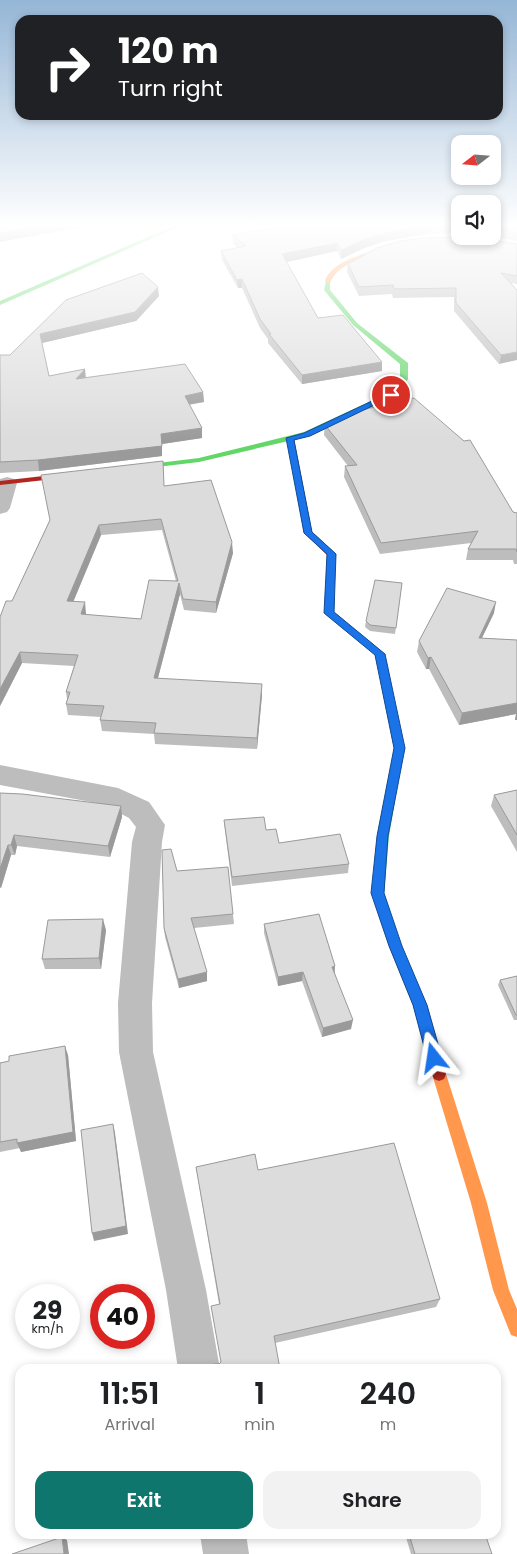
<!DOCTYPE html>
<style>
body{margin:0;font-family:Poppins,sans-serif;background:#f2f2f2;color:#202124;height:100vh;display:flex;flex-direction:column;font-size:19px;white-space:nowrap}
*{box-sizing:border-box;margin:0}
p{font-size:16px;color:#757577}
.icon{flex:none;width:28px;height:28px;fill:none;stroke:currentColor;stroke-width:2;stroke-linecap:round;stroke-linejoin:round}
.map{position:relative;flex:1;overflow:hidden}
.sheet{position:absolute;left:15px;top:1364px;width:486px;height:175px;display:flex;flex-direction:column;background:#fff;border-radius:15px;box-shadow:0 2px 8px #0003}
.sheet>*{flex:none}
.top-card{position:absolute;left:15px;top:15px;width:488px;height:105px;border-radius:15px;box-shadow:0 2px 8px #0003;background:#202124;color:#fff;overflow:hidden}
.needle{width:32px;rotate:253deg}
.fabs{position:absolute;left:451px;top:135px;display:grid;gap:10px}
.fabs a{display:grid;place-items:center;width:50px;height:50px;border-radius:10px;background:#fff;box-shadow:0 2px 8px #0003;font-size:25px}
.speed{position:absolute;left:15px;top:1284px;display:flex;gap:10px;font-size:25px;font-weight:700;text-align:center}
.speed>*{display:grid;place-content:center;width:65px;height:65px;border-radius:50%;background:#fff;box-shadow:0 2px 8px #0003;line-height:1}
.speed small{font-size:12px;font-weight:400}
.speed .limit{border:8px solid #d22;background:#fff;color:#111}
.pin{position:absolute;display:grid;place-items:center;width:42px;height:42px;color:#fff;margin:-21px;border:2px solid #fff;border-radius:50%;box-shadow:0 1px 5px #0007}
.me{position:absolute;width:55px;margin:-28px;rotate:345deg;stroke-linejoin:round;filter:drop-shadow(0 0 4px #0008)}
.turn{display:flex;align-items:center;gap:18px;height:105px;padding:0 20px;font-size:22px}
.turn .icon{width:65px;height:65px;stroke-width:2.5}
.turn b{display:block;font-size:35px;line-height:42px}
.eta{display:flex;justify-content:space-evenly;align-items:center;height:85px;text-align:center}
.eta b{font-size:30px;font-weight:600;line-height:35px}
.action{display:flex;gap:10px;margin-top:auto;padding:10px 20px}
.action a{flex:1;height:58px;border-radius:15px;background:#0f766e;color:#fff;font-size:20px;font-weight:600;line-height:58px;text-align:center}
.action a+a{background:#f2f2f2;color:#202124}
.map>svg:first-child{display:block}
</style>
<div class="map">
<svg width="517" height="1554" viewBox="0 0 517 1554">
<rect width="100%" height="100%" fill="#fff"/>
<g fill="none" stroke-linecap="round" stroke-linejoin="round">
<g fill="#bdbdbd" fill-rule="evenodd">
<path d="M7 477 14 479 17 483 10 508 7 512 0 514V479Z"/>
<path d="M0 765 118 788 149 802 165 825 162 842 152 1003 153 1052 206 1290 220 1369H178L166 1290 119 1052 118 1003 132 842 136 827 129 818 102 804 0 785Z"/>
<path d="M200 1534H246L249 1554H203Z"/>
</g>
<g fill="#63d668" fill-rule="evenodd">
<path d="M178 224H185L0 305V301Z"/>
<path d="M326 281H330V290L357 323 408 363V379L394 397 310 436 199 462 123 471 122 469 126 467 199 458 304 432 388 393 400 379V364L353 325 324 290Z"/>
<path d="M330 599 335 602 334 612 385 654 404 749 389 836 384 894 382 898 378 899 374 898 372 894 377 836 394 749 375 655 326 615 325 602Z"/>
</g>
<g fill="#ff974d" fill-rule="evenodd">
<path d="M395 245 397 248C376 255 339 260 330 283L325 282C329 260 376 250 395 245Z"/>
<path d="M439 1067 444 1069 446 1074 487 1203 509 1290 517 1309V1337L511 1335 493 1290 471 1203 432 1074 434 1069Z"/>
</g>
<g fill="#b3261e" fill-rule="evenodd">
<path d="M287 437 294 439 312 532 336 554 333 604H327L325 602 327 555 304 533Z"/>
<path d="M78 472H81V476L0 485V481Z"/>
<path d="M378 889 382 890 384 894 401 946 427 1005 446 1074 444 1079 439 1081 434 1079 432 1074 413 1005 389 946 372 894 374 890Z"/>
</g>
</g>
<g fill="#bdbdbd" fill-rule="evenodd">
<path d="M460 224V232L426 234 385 241 364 248 341 259 337 251 287 262 318 318 382 371 302 384 268 343V339L260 328 242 288H238L222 260 221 251 238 248 233 244 232 235Z"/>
<path d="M492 224H517V241L492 236Z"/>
<path d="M517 244V284L511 283 517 290 499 364 454 311V297L393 298 392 294 359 296 347 272 348 264Z"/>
<path d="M159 296 136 321 42 343 49 376 86 378 203 392 204 402 189 405 202 428V438L162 444V456L39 471 0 473V355H10Z"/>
<path d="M343 416 513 512 517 513V564H514L513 560H466L468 549 471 543 380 554 344 477 345 466H348L324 435 325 425 343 419Z"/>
<path d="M164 486 233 553 216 613 184 610 180 594 158 678 262 695 257 749 155 744 154 734 102 731 100 720 101 717 68 715 66 704 67 699 66 692 74 666 22 663 0 706 12 601 50 520ZM162 530 176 581 141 619 86 615V614L73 602 101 535Z"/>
<path d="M402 583 395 634 370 631 365 627 366 621Z"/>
<path d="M494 613 482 638 517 640V720H515L516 714 459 725 429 669H426L417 652 419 641Z"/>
<path d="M517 790V852L491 806 494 795Z"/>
<path d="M0 793 121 806 122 817 110 857 17 846 15 855H11L1 888H0Z"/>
<path d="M224 820 266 830 279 843 349 864 348 873 232 886 225 830Z"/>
<path d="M177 871 233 914 234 924 194 928 207 981 179 988 165 937 164 928Z"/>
<path d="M264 924 335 966V974L351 1029 322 1037 302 981 278 986 264 933Z"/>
<path d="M106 930 101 969H45L42 959Z"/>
<path d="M517 976V1020H514L498 985 500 980Z"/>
<path d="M68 1055 76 1141 21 1152 20 1148 0 1152V1063Z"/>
<path d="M196 1167 258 1170 440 1299 436 1307 275 1343 219 1364 221 1362 219 1304Z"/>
<path d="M405 1534H485L492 1554H411Z"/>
</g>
<g fill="#9a9a9a">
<path d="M54 224H81L82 227 0 242V233Z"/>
<path d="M427 226 426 234 385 241 364 248 341 259V250L365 239 385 233Z"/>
<path d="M337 243V251L282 263V254Z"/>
<path d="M242 279V288H238L237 280Z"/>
<path d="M158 287 159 296 136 321 42 343 40 334Z"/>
<path d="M517 352V360L499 364 501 355Z"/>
<path d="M382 362V371L302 384V375Z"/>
<path d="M85 369 86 379H76Z"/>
<path d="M203 392 204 402 185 405V396Z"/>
<path d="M202 428V438L162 444V456L39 471 38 460 161 434Z"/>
<path d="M99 525 101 535 69 612 67 601Z"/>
<path d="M232 542 233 553 216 613V602Z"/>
<path d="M179 583 180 594 155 689 154 678Z"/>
<path d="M85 602 86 614 82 625 81 614Z"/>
<path d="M496 602 494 613 476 650 479 638Z"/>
<path d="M20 652 22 663 0 706V689Z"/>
<path d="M431 657 429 669H426L428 658Z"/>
<path d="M262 684V695L257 749V738Z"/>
<path d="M517 703V720H515L516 714 459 725 462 713Z"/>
<path d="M121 806 122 817 110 857 108 846Z"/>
<path d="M14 835 17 846 15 855 11 845Z"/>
<path d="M8 845 11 855 1 888 0 886V869Z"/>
<path d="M103 919 106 930 101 969 99 958Z"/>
<path d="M335 966 334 975 332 967Z"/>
<path d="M207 972V981L179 988 178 979Z"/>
<path d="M303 972 302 981 278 986V977Z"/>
<path d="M353 1020 351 1029 322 1037 323 1028Z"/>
<path d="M65 1046 68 1055 76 1141 21 1152 17 1143Z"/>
<path d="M113 1124 115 1133 128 1234 94 1241 92 1233Z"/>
<path d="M62 1537 67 1540 69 1554H64Z"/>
</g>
<g fill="#dcdcdc" stroke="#9a9a9a" fill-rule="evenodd">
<path d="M0 224H54L0 233Z"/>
<path d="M295 224H460L427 226 385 233 365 239 341 250 337 243 282 254 318 318 343 315 382 362 302 375 269 334H271L260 319 242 279 237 280 221 251 246 246 232 235Z"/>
<path d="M492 224H517V233L492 227Z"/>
<path d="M472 237 517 244V276L501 273 517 290V352L501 355 456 303V288L394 289 393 285 359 287 348 264 377 248 400 241 424 238Z"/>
<path d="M142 273 158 287 135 312 40 334 49 376 85 369 76 379 185 364 203 392 185 396 202 428 161 434 162 446 38 460 0 462V355H10L66 300Z"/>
<path d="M414 398 464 441 470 440 513 512 517 513V552L516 549H468L478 531 381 543 345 466 357 465 325 425 345 418 343 416 349 413Z"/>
<path d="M163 461 164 486 211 480 232 542 216 602 183 599 179 583 154 678 262 684 257 738 154 733 156 723 100 720 104 706 66 704 70 692H66L78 655 20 652 0 689V617L6 601H12L50 520 41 475ZM161 519 178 581 149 580 141 619 81 614 85 602 67 601 99 525Z"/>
<path d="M375 580 402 583 396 628 370 625 366 621Z"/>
<path d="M447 588 496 602 479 638 517 640V703L462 713 431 657 428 658 419 641Z"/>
<path d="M517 790V835L494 795Z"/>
<path d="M0 793 22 794 121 806 108 846 14 835 11 845H8L0 869Z"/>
<path d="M264 817 266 830 276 829 279 843 340 834 349 864 232 877 224 820Z"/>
<path d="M171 849 177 871 228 867 233 914 191 918 207 972 178 979 164 928 162 850Z"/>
<path d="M319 914 335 966 332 967 353 1020 323 1028 303 972 278 977 264 924Z"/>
<path d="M103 919 99 958 42 959 48 920Z"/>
<path d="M517 976V1015H516L500 980Z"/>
<path d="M65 1046 73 1132 17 1143V1139L0 1142V1063L9 1061V1056Z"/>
<path d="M113 1124 126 1226 92 1233 81 1130Z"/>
<path d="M394 1143 440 1299 274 1336 280 1369H215L214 1364H219L221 1362 211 1306 220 1304 196 1167 255 1154 258 1170Z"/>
<path d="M409 1534H485L492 1554H415Z"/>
<path d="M62 1537 64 1554H12Z"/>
</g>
<linearGradient id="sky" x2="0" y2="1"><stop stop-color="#95b6d6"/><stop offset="0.51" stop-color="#fff"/><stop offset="1" stop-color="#fff" stop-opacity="0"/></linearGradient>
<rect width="517" height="441" fill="url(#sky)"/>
<path fill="#1a73e8" stroke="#114b97" d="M389 393 395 395 310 436 294 440 312 532 336 554 334 612 385 654 405 748 388 836 384 893 402 946 427 1005 442 1058 439 1062 434 1064 429 1062 427 1058 413 1005 389 946 371 893 377 836 394 748 375 655 324 613 327 554 304 533 286 438 304 433Z"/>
</svg>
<div class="fabs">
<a><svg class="needle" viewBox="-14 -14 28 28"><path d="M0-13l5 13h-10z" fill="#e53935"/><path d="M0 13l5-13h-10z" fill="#757577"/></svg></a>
<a><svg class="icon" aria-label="sound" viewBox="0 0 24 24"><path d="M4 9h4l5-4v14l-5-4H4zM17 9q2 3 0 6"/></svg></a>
</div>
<div class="speed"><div>29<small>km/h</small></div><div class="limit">40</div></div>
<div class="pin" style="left:391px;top:395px;background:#d93025"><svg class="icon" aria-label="arrive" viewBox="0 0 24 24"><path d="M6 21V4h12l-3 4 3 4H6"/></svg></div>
<svg class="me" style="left:434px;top:1058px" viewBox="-20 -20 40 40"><path d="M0-17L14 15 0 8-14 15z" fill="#1a73e8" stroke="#fff" stroke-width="4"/></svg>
<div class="top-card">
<div class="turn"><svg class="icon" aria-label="right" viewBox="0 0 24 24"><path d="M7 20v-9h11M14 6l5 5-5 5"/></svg><div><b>120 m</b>Turn right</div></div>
</div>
<section class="sheet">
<div class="eta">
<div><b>11:51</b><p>Arrival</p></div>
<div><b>1</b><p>min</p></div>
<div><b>240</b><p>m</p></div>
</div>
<div class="action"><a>Exit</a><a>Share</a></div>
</section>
</div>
